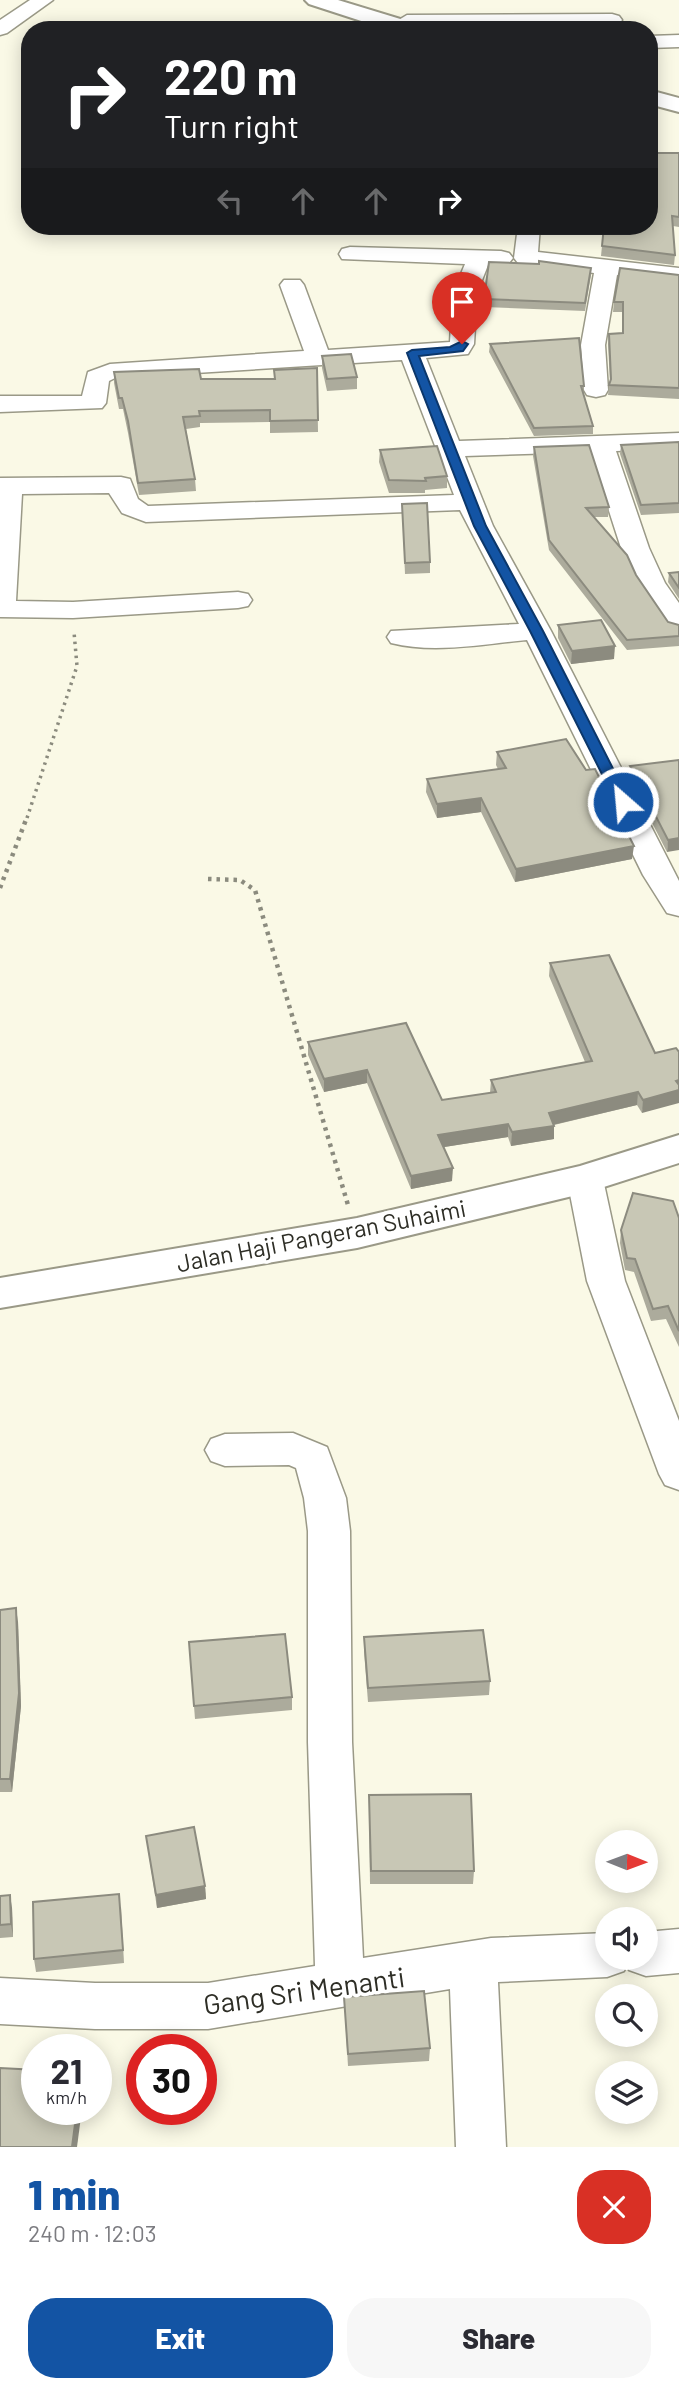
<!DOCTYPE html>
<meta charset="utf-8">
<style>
body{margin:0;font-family:Barlow,sans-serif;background:#f7f7f7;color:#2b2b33;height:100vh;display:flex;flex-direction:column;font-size:26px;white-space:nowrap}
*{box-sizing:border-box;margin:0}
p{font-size:23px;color:#7c7c81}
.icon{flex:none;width:38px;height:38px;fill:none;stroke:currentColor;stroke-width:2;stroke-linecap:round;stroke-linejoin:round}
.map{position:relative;height:2147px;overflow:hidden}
.details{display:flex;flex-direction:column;background:#fff;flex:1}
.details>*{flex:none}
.banner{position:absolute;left:21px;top:21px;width:637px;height:214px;border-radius:28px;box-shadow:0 4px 18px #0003;background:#202124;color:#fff;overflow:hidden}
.needle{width:46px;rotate:91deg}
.buttons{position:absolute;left:595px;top:1830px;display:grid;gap:14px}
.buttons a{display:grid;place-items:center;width:63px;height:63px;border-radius:50%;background:#fff;box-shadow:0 4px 18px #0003;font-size:35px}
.speed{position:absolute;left:21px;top:2034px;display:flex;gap:14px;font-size:35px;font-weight:700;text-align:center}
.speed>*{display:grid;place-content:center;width:91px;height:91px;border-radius:50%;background:#fff;box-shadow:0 4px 18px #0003;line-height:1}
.speed small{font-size:18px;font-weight:400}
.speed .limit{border:10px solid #d22;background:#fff;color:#111}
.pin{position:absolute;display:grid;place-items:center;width:60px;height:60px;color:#fff;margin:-72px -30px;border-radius:50% 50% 50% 0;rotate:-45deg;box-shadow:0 0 7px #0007}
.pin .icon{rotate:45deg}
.me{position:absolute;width:77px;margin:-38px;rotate:333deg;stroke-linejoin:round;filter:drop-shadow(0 0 5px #0008)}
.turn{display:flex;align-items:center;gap:24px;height:147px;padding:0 28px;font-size:32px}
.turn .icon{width:91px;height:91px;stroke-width:2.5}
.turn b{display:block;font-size:49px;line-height:60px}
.lanes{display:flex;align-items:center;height:66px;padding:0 28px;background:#0003;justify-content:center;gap:35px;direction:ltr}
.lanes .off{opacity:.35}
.round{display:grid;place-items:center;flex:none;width:74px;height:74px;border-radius:28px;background:#f7f7f7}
.summary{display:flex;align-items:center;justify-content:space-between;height:119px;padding:0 28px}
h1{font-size:42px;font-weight:800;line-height:52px;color:#1354a4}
.button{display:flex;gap:14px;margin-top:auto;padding:14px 28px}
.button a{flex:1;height:80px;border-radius:28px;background:#1354a4;color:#fff;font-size:28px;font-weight:800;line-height:80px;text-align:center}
.button a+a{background:#f7f7f7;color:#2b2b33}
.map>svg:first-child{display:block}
</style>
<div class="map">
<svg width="679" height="2147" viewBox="0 0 679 2147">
<rect width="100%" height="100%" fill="#faf9e6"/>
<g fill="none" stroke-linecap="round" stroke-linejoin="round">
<defs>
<g id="minor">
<path d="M30 0H53L7 33 0 35V20Z"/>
<path d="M612 14 619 16 622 20 619 24 407 27 397 21 407 15Z"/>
<path d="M679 35V47L649 48V36Z"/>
<path d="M518 226H540L538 252 679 268V282L617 275 605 345 608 390 605 395 596 397 587 395 584 390 581 345 594 273 518 263 514 258Z"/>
<path d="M350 247 501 251 509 253 513 258 509 263 488 265 477 293 474 344 468 354 426 358 459 441 679 433V449L616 451 649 548 665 583 679 603V633L669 630 637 583 621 548 590 452 465 456 493 526 551 631 679 881V916L667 913 643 875 527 640C483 644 434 654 391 643L387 637 391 631 519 624 460 510 146 522 122 513 109 493 22 494 16 601 73 602 238 592 248 594 252 600 248 606 238 608 73 618 0 617V478L121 477 130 479 138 499 148 506 454 495 402 360 115 378 109 381 106 403 102 408 0 412V396H82L88 372 110 364 304 351 280 285 284 280H300L304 285 328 350 450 342 453 293 465 264 342 259 339 254 342 249Z"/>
<path d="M585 1166 598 1170 603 1179 625 1281 679 1421V1490L665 1485 659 1474 587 1281 567 1179 572 1170Z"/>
<path d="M293 1433 327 1447 346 1498 350 1531 352 1742 363 1958 491 1938 607 1933V1958H646V1932L679 1929V1973L646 1976 629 1970 627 1964 624 1971 607 1977 498 1982 506 2147H456L450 1989 208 2029H95L0 2024V1978L95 1983H208L315 1966 308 1742V1531L304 1498 296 1468 289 1465 225 1466 211 1461 205 1450 211 1439 225 1434Z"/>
</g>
<g id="major">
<path d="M305 0H338L420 25 423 30H389L309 4Z"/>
<path d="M649 90 679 98V112L649 104Z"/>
<path d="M679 1135V1163L585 1193 357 1248 0 1308V1278L357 1218 580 1166Z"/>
</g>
</defs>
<use href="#minor" stroke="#9a9987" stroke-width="3"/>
<use href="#major" stroke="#9a9987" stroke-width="4"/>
<path stroke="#8b8b7e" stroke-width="3.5" stroke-dasharray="2.5 4.5" stroke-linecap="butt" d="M27 818 77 666 74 632"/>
<g stroke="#8b8b7e" stroke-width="4.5" stroke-dasharray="3.5 5" stroke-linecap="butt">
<path d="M208 879 240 880 255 890 348 1205"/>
<path d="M0 888 27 817"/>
</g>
<use href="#minor" fill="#fff" fill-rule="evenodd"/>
<use href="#major" fill="#fff" fill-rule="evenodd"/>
</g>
<g fill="#acab9c">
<path d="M679 153V227L673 226 675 255 674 265 601 256 602 246Z"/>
<path d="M591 275 585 311 484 307V299Z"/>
<path d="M679 275V399L608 395 609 385 610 382 608 344 609 334 622 333V312H613L614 302Z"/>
<path d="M490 344 584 386 583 393 593 426V434L534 436 489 352Z"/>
<path d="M322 356 357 377V389L327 391 322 368Z"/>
<path d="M317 368 318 432 270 433V422L200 423V427L186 429 195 479 196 491 139 495 128 433 123 409H119L114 383V372L201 379H274V370Z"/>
<path d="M679 442V513L641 515 620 454 621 445Z"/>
<path d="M534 447 609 507 608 517H594L668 622 679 625V646L627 650 549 550 533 456Z"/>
<path d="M380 450 447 476V488L425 490V493H389L379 462Z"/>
<path d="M402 504 430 562V573L405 574Z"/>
<path d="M679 572V599L668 582 669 573Z"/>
<path d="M558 625 614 659 571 664 558 638Z"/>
<path d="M497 752 632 859 515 882 481 812 437 818 426 792 427 779 498 769 496 765Z"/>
<path d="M679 760 667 852 629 778 630 766Z"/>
<path d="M550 963 655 1053 642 1113 637 1105 554 1125V1139L511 1146 508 1137 444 1147 452 1181 411 1189 367 1083 324 1092 308 1055V1042L442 1100 490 1093 491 1080 585 1062 549 976Z"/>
<path d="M679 1218V1347L666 1319 651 1321 634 1272 625 1270 620 1243 621 1230Z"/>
<path d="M0 1610 18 1622 21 1706 12 1792H0Z"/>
<path d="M364 1637 490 1681 489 1695 368 1702 364 1651Z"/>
<path d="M189 1642 292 1697V1710L195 1719Z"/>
<path d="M369 1808 474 1871 473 1884H370Z"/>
<path d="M146 1836 205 1886 206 1899 157 1908Z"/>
<path d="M0 1896 12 1908 13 1937 0 1938Z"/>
<path d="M121 1907 124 1963 36 1972 34 1959Z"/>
<path d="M344 1997 430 2048 429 2061 348 2066Z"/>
</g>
<g fill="#8c8b7f">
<path d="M615 646 614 659 571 664 572 651Z"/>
<path d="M481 798V812L437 818V804Z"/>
<path d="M679 838V850L667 852 668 840Z"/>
<path d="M634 846 632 859 515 882 516 869Z"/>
<path d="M367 1070V1083L324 1092V1079Z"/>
<path d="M679 1080V1103L642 1113 643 1100Z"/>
<path d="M638 1092 637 1105 548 1126 549 1113Z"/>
<path d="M508 1124V1137L438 1148V1135Z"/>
<path d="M554 1126V1139L511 1146 512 1132Z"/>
<path d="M453 1168 452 1181 411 1189V1176Z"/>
<path d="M16 1608 18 1622 21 1706 12 1792 10 1779Z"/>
<path d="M205 1886 206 1899 157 1908 156 1895Z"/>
<path d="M10 1895 12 1908 13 1937 11 1924Z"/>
<path d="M77 2109H82L77 2147H72Z"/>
</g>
<g fill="#c8c7b5" stroke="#8c8b7f" stroke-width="2">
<path d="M649 153H679V217L672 216 675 255 602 246 604 226H649Z"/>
<path d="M539 261 591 268 585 303 484 299 489 262 539 264Z"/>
<path d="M620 268 679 275V388L609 385 611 379 609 334 623 333V302H614Z"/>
<path d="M579 338 584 386H581L593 426 534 428 490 344Z"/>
<path d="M351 354 357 377 327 379 322 356Z"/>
<path d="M317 368 318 420 270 421V410L199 411 200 416 183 417 195 479 138 483 128 421 122 398H119L114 372 199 369 201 379H275L274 370Z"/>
<path d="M679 442V503L641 505 621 445Z"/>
<path d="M589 445 609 507 586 508 627 555 636 575 668 622 679 625V636L627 640 549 540 534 447Z"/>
<path d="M437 446 447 476 425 478 426 481 389 480 380 450Z"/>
<path d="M427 503 430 562 405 563 402 504Z"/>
<path d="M679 572V588L669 573Z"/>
<path d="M601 620 615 646 572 651 558 625Z"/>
<path d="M566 739 586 770 595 769 634 846 516 869 481 798 437 804 427 779 506 768 497 752Z"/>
<path d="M679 760V838L668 840 630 766Z"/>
<path d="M609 955 655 1053 676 1048 679 1052V1080L676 1081 679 1085V1090L643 1100 638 1092 549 1113 554 1126 512 1132 508 1124 438 1135 453 1168 411 1176 367 1070 324 1079 308 1042 406 1023 442 1100 496 1092 491 1080 592 1061 550 963Z"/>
<path d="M633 1193 673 1201 679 1218V1331L668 1306 653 1309 635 1259 627 1258 621 1230Z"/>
<path d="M16 1608 19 1693 10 1779H0V1610Z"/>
<path d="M483 1630 490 1681 368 1688 364 1637Z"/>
<path d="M285 1634 292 1697 194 1706 189 1642Z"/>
<path d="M471 1794 474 1871H371L369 1795Z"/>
<path d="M194 1827 205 1886 156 1895 146 1836Z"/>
<path d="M119 1894 123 1950 34 1959 33 1902Z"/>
<path d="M10 1895 11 1924 0 1925V1896Z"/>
<path d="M424 1991 430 2048 348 2054 344 1997Z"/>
<path d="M0 2068 37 2070V2109H77L72 2147H0Z"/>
</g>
<path fill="#1354a4" stroke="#0c376b" stroke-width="2" d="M462 341 468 344 463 351 419 356 486 526 543 631 630 802 628 805H618L616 802 530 631 474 526 407 353 412 350 450 347Z"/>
<g text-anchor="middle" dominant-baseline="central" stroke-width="7" stroke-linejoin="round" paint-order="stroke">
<g font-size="24" fill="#2e2e26" stroke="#fff">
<text transform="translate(321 1235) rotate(-11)">Jalan Haji Pangeran Suhaimi</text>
</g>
<g font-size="28" fill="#2e2e26" stroke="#fff">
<text transform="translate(304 1990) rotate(-8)">Gang Sri Menanti</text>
</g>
</g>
</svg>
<div class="buttons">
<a><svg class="needle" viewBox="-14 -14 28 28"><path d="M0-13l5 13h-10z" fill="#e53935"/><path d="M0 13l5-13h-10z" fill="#7c7c81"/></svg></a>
<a><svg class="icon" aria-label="sound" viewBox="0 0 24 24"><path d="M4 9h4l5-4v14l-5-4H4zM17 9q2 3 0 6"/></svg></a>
<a><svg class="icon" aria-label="search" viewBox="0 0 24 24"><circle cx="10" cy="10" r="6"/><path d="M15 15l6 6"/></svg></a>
<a><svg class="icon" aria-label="layers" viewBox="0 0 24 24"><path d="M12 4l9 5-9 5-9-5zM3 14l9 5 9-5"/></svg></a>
</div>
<div class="speed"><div>21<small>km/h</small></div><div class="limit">30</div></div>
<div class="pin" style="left:462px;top:344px;background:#d93025"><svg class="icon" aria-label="arrive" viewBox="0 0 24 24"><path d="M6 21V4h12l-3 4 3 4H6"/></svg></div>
<svg class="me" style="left:623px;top:802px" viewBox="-20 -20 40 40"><circle r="17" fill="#1354a4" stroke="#fff" stroke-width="3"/><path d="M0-11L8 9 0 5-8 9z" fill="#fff"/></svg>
<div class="banner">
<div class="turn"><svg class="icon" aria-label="right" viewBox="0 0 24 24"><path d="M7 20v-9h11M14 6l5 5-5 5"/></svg><div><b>220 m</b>Turn right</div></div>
<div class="lanes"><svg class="icon off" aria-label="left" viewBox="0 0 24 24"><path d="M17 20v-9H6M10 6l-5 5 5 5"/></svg><svg class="icon off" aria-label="ahead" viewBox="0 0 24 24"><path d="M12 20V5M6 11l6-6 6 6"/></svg><svg class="icon off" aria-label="ahead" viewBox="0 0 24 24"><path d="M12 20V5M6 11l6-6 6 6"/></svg><svg class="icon" aria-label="right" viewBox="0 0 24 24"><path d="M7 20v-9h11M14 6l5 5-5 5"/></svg></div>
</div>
</div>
<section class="details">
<div class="summary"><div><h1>1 min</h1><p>240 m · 12:03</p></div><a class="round" style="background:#d93025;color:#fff"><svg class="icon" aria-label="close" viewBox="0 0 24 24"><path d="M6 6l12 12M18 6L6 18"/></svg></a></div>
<div class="button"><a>Exit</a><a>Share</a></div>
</section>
